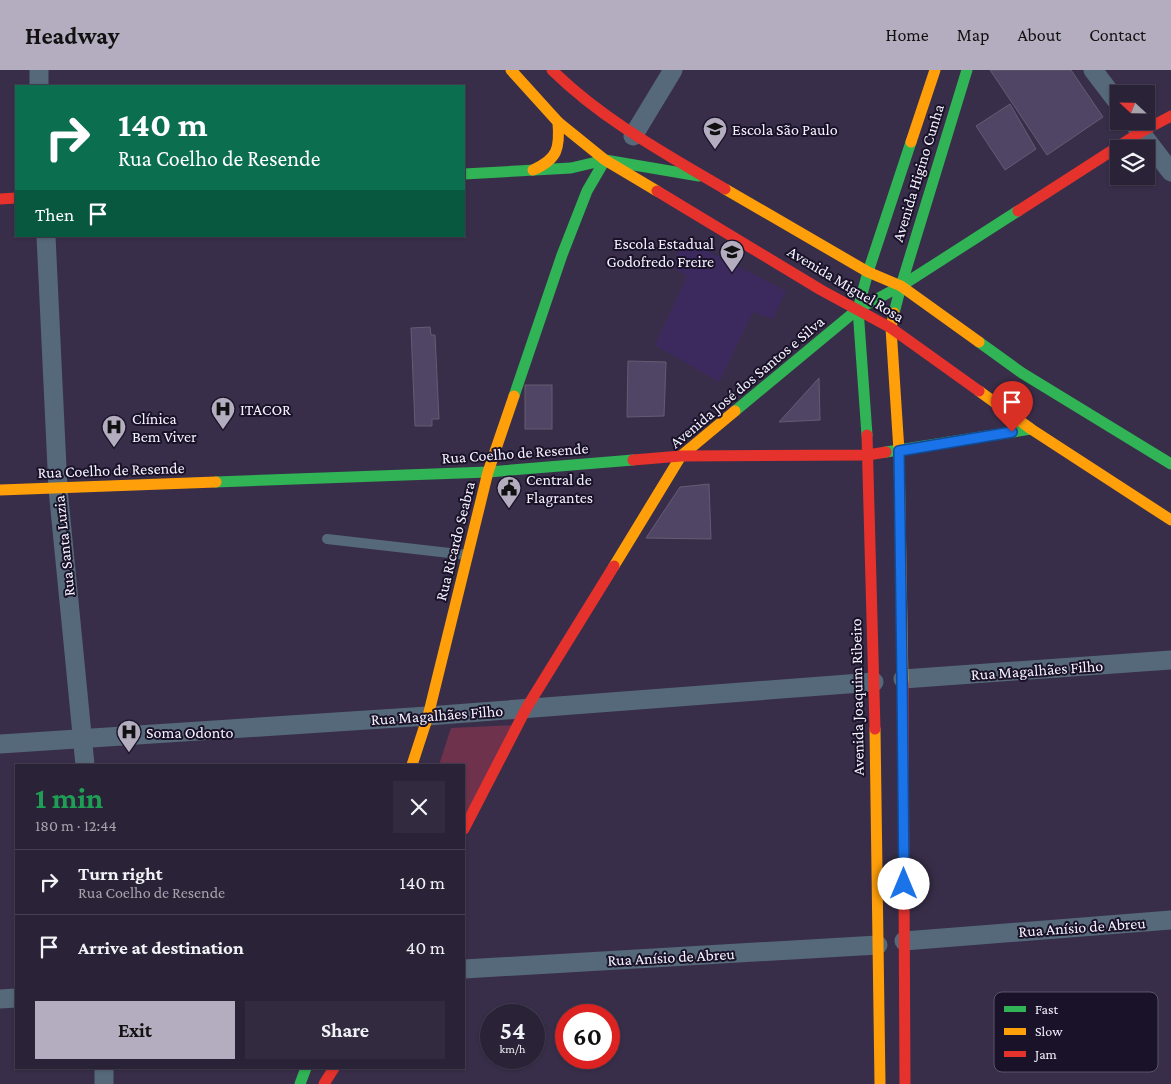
<!DOCTYPE html>
<meta charset="utf-8">
<style>
body{margin:0;font-family:"Crimson Pro",serif;background:#322a3f;color:#f1f3f6;height:100vh;display:flex;flex-direction:column;font-size:19px;white-space:nowrap}
*{box-sizing:border-box;margin:0}
p{font-size:16px;color:#a5a4ad}
.icon{flex:none;width:28px;height:28px;fill:none;stroke:currentColor;stroke-width:2;stroke-linecap:round;stroke-linejoin:round}
.map{position:relative;flex:1;overflow:hidden}
.side{position:absolute;left:15px;top:694px;width:450px;height:305px;display:flex;flex-direction:column;background:#2a2237;border-radius:0px;box-shadow:0 1px 4px #0004,0 0 0 1px #463f52}
.side>*{flex:none}
.top-card{position:absolute;left:15px;top:15px;width:450px;height:152px;border-radius:0px;box-shadow:0 1px 4px #0004,0 0 0 1px #463f52;background:#0b6e4f;color:#fff;overflow:hidden}
.needle{width:32px;rotate:292deg}
.fabs{position:absolute;left:1110px;top:15px;display:grid;gap:10px}
.fabs a{display:grid;place-items:center;width:45px;height:45px;border-radius:0px;background:#2a2237;box-shadow:0 1px 4px #0004,0 0 0 1px #463f52;font-size:25px}
.speed{position:absolute;left:480px;top:934px;display:flex;gap:10px;font-size:25px;font-weight:700;text-align:center}
.speed>*{display:grid;place-content:center;width:65px;height:65px;border-radius:50%;background:#2a2237;box-shadow:0 1px 4px #0004,0 0 0 1px #463f52;line-height:1}
.speed small{font-size:12px;font-weight:400}
.speed .limit{border:8px solid #d22;background:#fff;color:#111}
.pin{position:absolute;display:grid;place-items:center;width:42px;height:42px;color:#fff;margin:-51px -21px;border-radius:50% 50% 50% 0;rotate:-45deg;box-shadow:0 0 5px #0007}
.pin .icon{rotate:45deg}
.me{position:absolute;width:55px;margin:-28px;rotate:0deg;stroke-linejoin:round;filter:drop-shadow(0 0 4px #0008)}
.turn{display:flex;align-items:center;gap:18px;height:105px;padding:0 20px;font-size:22px}
.turn .icon{width:65px;height:65px;stroke-width:2.5}
.turn b{display:block;font-size:35px;line-height:42px}
.then{display:flex;align-items:center;height:48px;padding:0 20px;background:#0003;gap:10px;font-size:19px}
.round{display:grid;place-items:center;flex:none;width:52px;height:52px;border-radius:0px;background:#322a3f}
.headline{display:flex;align-items:center;justify-content:space-between;height:85px;padding:0 20px}
h1{font-size:30px;font-weight:700;line-height:38px;color:#1e9e55}
.cta{display:flex;gap:10px;margin-top:auto;padding:10px 20px}
.cta a{flex:1;height:58px;border-radius:0px;background:#b3adbf;color:#111;font-size:20px;font-weight:700;line-height:58px;text-align:center}
.cta a+a{background:#322a3f;color:#f1f3f6}
ul{padding:0;list-style:none}
li{display:flex;align-items:center;gap:15px;height:65px;padding:0 20px;border-top:1px solid #463f52}
li div{flex:1}
li b{display:block;font-size:19px}
li em{font-style:normal}
header{display:flex;align-items:center;gap:30px;box-sizing:border-box;height:70px;padding:0 25px;background:#b3adbf;color:#111}
header strong{font-size:24px}
nav{display:flex;gap:28px;margin-inline-start:auto;font-size:18px}
.map>svg:first-child{display:block}
</style>
<header>
<strong>Headway</strong>
<nav><a>Home</a><a>Map</a><a>About</a><a>Contact</a></nav>
</header>
<div class="map">
<svg width="1171" height="1014" viewBox="0 0 1171 1014">
<rect width="100%" height="100%" fill="#382e49"/>
<path fill="#3c2a5e" d="M684 169 786 221 773 249 753 242 719 312 655 275 687 206 671 197Z"/>
<path fill="#6e324d" d="M514 655 464 748V695H439L451 658Z"/>
<g fill="#514565" stroke="#645c73">
<path d="M990 0H1071L1103 47 1047 85Z"/>
<path d="M1010 34 1036 79 1005 100 976 56Z"/>
<path d="M430 257 431 265H435L439 349H432V356H415L411 258Z"/>
<path d="M628 291 666 292 664 346 627 347Z"/>
<path d="M819 308 820 350 779 352Z"/>
<rect x="525" y="315" width="27" height="44"/>
<path d="M709 414 711 469 646 468 680 417Z"/>
</g>
<g fill="none" stroke-linecap="round" stroke-linejoin="round">
<path stroke="#56697a" stroke-width="10" d="M327 469 467 485"/>
<g stroke="#56697a" stroke-width="19">
<path d="M39 0V16"/>
<path d="M1093 0 1119 34"/>
<path d="M1132 51 1171 102"/>
<path d="M633 66 673 0"/>
<path d="M46 166 58 419 85 695"/>
<path d="M903 609 1171 590"/>
<path d="M0 674 428 646 874 612"/>
<path d="M904 871 1171 850"/>
<path d="M464 899 878 875"/>
<path d="M0 929 16 928"/>
<path d="M104 998V1014"/>
</g>
<g stroke="#30b455" stroke-width="11">
<path d="M464 104 571 98 605 90 699 106"/>
<path d="M894 243 901 216 967 0"/>
<path d="M979 272 1022 303 1171 394"/>
<path d="M514 326 562 185 587 121 605 90"/>
<path d="M735 341 858 239 901 216 1018 141"/>
<path d="M867 365 858 239 868 202 911 72"/>
<path d="M886 382 1031 359"/>
<path d="M216 412 488 402 633 390"/>
<path d="M300 1014 306 998"/>
</g>
<g stroke="#ff9f0a" stroke-width="11">
<path d="M511 0 558 52 605 90 657 121"/>
<path d="M911 72 935 0"/>
<path d="M533 100C558 89 560 78 558 52"/>
<path d="M725 119 868 202 901 216 979 272"/>
<path d="M894 243 891 258 899 381 903 612"/>
<path d="M979 321 1031 359 1171 450"/>
<path d="M0 420 216 412"/>
<path d="M614 496 681 386 735 341"/>
<path d="M875 659 880 1014"/>
<path d="M412 695 428 646 488 402 514 326"/>
</g>
<g stroke="#e5322d" stroke-width="11">
<path d="M552 0C603 50 664 83 725 119"/>
<path d="M657 121 821 220 891 258 979 321"/>
<path d="M0 129 16 128"/>
<path d="M1018 141 1141 62 1171 46"/>
<path d="M867 365 875 659"/>
<path d="M633 390 681 386 868 385 886 382"/>
<path d="M903 612 905 1014"/>
<path d="M464 759 527 637 614 496"/>
<path d="M324 1014 334 998"/>
</g>
</g>
<g fill="none" stroke-linecap="round" stroke-linejoin="round">
<defs>
<path id="route" d="M904 814 902 609 899 381 1012 362"/>
</defs>
<use href="#route" stroke="#114b97" stroke-width="12"/>
<use href="#route" stroke="#1a73e8" stroke-width="9"/>
</g>
<defs>
<symbol id="school-pin" viewBox="-11 -11 22 30"><path d="M0 17L-7.5 6A9.5 9.5 0 1 1 7.5 6Z" fill="#b3adbf" stroke="#191228"/><path d="M0-5L7-2L0 1L-7-2ZM-4 1L0 2.5L4 1V4Q0 6-4 4Z" fill="#111"/></symbol>
<symbol id="hospital-pin" viewBox="-11 -11 22 30"><path d="M0 17L-7.5 6A9.5 9.5 0 1 1 7.5 6Z" fill="#b3adbf" stroke="#191228"/><path d="M-5-5h3v3.5h4V-5h3V5h-3V1.5h-4V5h-3Z" fill="#111"/></symbol>
<symbol id="civic-pin" viewBox="-11 -11 22 30"><path d="M0 17L-7.5 6A9.5 9.5 0 1 1 7.5 6Z" fill="#b3adbf" stroke="#191228"/><path d="M-.6-6.5H3V-4.5H.6V-3L4-1V1h2V6H-6V1h2V-1L-.6-3ZM-1.2 2.5V6h2.4V2.5Z" fill="#111"/></symbol>
</defs>
<g fill-rule="evenodd">
<use href="#school-pin" x="701" y="45" width="28" height="38"/>
<use href="#school-pin" x="718" y="168" width="28" height="38"/>
<use href="#hospital-pin" x="209" y="325" width="28" height="38"/>
<use href="#hospital-pin" x="100" y="343" width="28" height="38"/>
<use href="#civic-pin" x="495" y="404" width="28" height="38"/>
<use href="#hospital-pin" x="115" y="648" width="28" height="38"/>
</g>
<g text-anchor="middle" dominant-baseline="central" stroke-width="4" stroke-linejoin="round" paint-order="stroke">
<g font-size="16" fill="#f5f2ff" stroke="#191228" text-anchor="start">
<text x="732" y="59">Escola São Paulo</text>
<text x="714" y="173" text-anchor="end">Escola Estadual<tspan x="714" dy="18">Godofredo Freire</tspan></text>
<text x="240" y="339">ITACOR</text>
<text x="132" y="348">Clínica<tspan x="132" dy="18">Bem Viver</tspan></text>
<text x="526" y="409">Central de<tspan x="526" dy="18">Flagrantes</tspan></text>
<text x="146" y="662">Soma Odonto</text>
</g>
<g font-size="16" fill="#f5f2ff" stroke="#191228">
<text transform="translate(918 103) rotate(-73)">Avenida Higino Cunha</text>
<text transform="translate(846 214) rotate(31)">Avenida Miguel Rosa</text>
<text transform="translate(747 312) rotate(-40)">Avenida José dos Santos e Silva</text>
<text transform="translate(515 383) rotate(-4)">Rua Coelho de Resende</text>
<text transform="translate(111 400) rotate(-2)">Rua Coelho de Resende</text>
<text transform="translate(455 471) rotate(-76)">Rua Ricardo Seabra</text>
<text transform="translate(64 476) rotate(-96)">Rua Santa Luzia</text>
<text transform="translate(1037 600) rotate(-4)">Rua Magalhães Filho</text>
<text transform="translate(857 627) rotate(-91)">Avenida Joaquim Ribeiro</text>
<text transform="translate(437 645) rotate(-4)">Rua Magalhães Filho</text>
<text transform="translate(1082 857) rotate(-4)">Rua Anísio de Abreu</text>
<text transform="translate(671 887) rotate(-3)">Rua Anísio de Abreu</text>
</g>
</g>
<rect x="994" y="922" width="164" height="80" rx="8" fill="#191228" stroke="#5b5568" stroke-width="1"/>
<rect x="1004" y="936" width="22" height="6" fill="#30b455"/>
<rect x="1004" y="958" width="22" height="7" fill="#ff9f0a"/>
<rect x="1004" y="981" width="22" height="6" fill="#e5322d"/>
<g font-size="14" fill="#f5f2ff">
<text x="1035" y="944">Fast</text>
<text x="1035" y="966">Slow</text>
<text x="1035" y="989">Jam</text>
</g>
</svg>
<div class="fabs">
<a><svg class="needle" viewBox="-14 -14 28 28"><path d="M0-13l5 13h-10z" fill="#e53935"/><path d="M0 13l5-13h-10z" fill="#a5a4ad"/></svg></a>
<a><svg class="icon" aria-label="layers" viewBox="0 0 24 24"><path d="M12 4l9 5-9 5-9-5zM3 14l9 5 9-5"/></svg></a>
</div>
<div class="speed"><div>54<small>km/h</small></div><div class="limit">60</div></div>
<div class="pin" style="left:1012px;top:362px;background:#d93025"><svg class="icon" aria-label="arrive" viewBox="0 0 24 24"><path d="M6 21V4h12l-3 4 3 4H6"/></svg></div>
<svg class="me" style="left:904px;top:814px" viewBox="-20 -20 40 40"><circle r="19" fill="#fff"/><path d="M0-13L10 11 0 6-10 11z" fill="#1a73e8"/></svg>
<div class="top-card">
<div class="turn"><svg class="icon" aria-label="right" viewBox="0 0 24 24"><path d="M7 20v-9h11M14 6l5 5-5 5"/></svg><div><b>140 m</b>Rua Coelho de Resende</div></div>
<div class="then">Then<svg class="icon" aria-label="arrive" viewBox="0 0 24 24"><path d="M6 21V4h12l-3 4 3 4H6"/></svg></div>
</div>
<section class="side">
<div class="headline"><div><h1>1 min</h1><p>180 m · 12:44</p></div><a class="round"><svg class="icon" aria-label="close" viewBox="0 0 24 24"><path d="M6 6l12 12M18 6L6 18"/></svg></a></div>
<ul>
<li><svg class="icon" aria-label="right" viewBox="0 0 24 24"><path d="M7 20v-9h11M14 6l5 5-5 5"/></svg><div><b>Turn right</b><p>Rua Coelho de Resende</p></div><em>140 m</em></li>
<li><svg class="icon" aria-label="arrive" viewBox="0 0 24 24"><path d="M6 21V4h12l-3 4 3 4H6"/></svg><div><b>Arrive at destination</b></div><em>40 m</em></li>
</ul>
<div class="cta"><a>Exit</a><a>Share</a></div>
</section>
</div>
